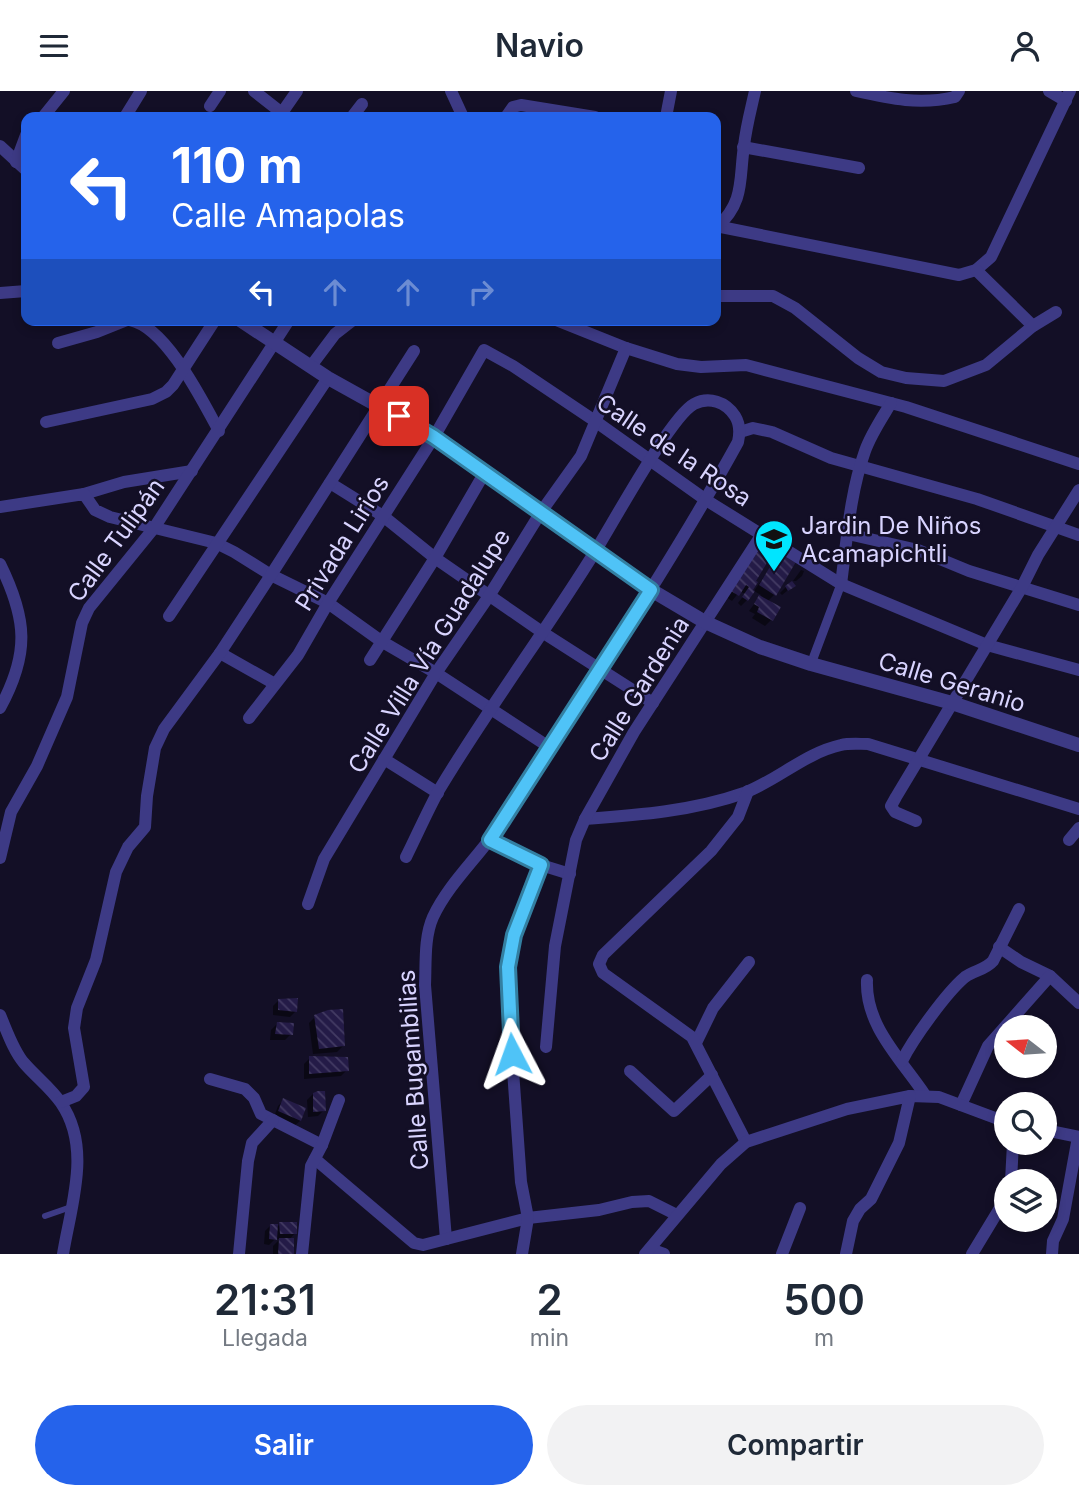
<!DOCTYPE html>
<html lang="es">
<meta charset="utf-8">
<style>
body{margin:0;font-family:Inter,sans-serif;background:#f2f2f3;color:#1f2937;height:100vh;display:flex;flex-direction:column;font-size:26px;white-space:nowrap}
*{box-sizing:border-box;margin:0}
p{font-size:23px;color:#747a83}
.icon{flex:none;width:38px;height:38px;fill:none;stroke:currentColor;stroke-width:2;stroke-linecap:round;stroke-linejoin:round}
.map{position:relative;height:1163px;overflow:hidden}
.side{display:flex;flex-direction:column;background:#fff;flex:1}
.side>*{flex:none}
.guide{position:absolute;left:21px;top:21px;width:700px;height:214px;border-radius:14px;box-shadow:0 4px 10px #0003;background:#2563eb;color:#fff;overflow:hidden}
.needle{width:46px;rotate:287deg}
.buttons{position:absolute;left:994px;top:924px;display:grid;gap:14px}
.buttons a{display:grid;place-items:center;width:63px;height:63px;border-radius:50%;background:#fff;box-shadow:0 4px 10px #0003;font-size:35px}
.pin{position:absolute;display:grid;place-items:center;width:60px;height:60px;color:#fff;margin:-30px;border-radius:14px;box-shadow:0 4px 10px #0006}
.me{position:absolute;width:77px;margin:-38px;rotate:356deg;stroke-linejoin:round;filter:drop-shadow(0 0 5px #0008)}
.turn{display:flex;align-items:center;gap:24px;height:147px;padding:0 35px;font-size:32px}
.turn .icon{width:91px;height:91px;stroke-width:2.5}
.turn b{display:block;font-size:49px;line-height:60px}
.lanes{display:flex;align-items:center;height:66px;padding:0 35px;background:#0003;justify-content:center;gap:35px;direction:ltr}
.lanes .off{opacity:.35}
.eta{display:flex;justify-content:space-evenly;align-items:center;height:119px;text-align:center}
.eta b{font-size:42px;font-weight:600;line-height:49px}
.button{display:flex;gap:14px;margin-top:auto;padding:14px 35px}
.button a{flex:1;height:80px;border-radius:42px;background:#2563eb;color:#fff;font-size:28px;font-weight:600;line-height:80px;text-align:center}
.button a+a{background:#f2f2f3;color:#1f2937}
header{display:flex;justify-content:space-between;align-items:center;height:91px;padding:0 35px;background:#fff;font-size:32px;font-weight:600}
.map>svg:first-child{display:block}
</style>
<header><svg class="icon" aria-label="menu" viewBox="0 0 24 24"><path d="M4 6h16M4 12h16M4 18h16"/></svg>Navio<svg class="icon" aria-label="person" viewBox="0 0 24 24"><circle cx="12" cy="8" r="4"/><path d="M4 21q1-7 8-7t8 7"/></svg></header>
<div class="map">
<svg width="1079" height="1163" viewBox="0 0 1079 1163">
<defs>
<pattern id="building-back-hatch" width="6" height="6" patternUnits="userSpaceOnUse" patternTransform="scale(1.75)"><rect width="6" height="6" fill="#241b47"/><path d="M-1 5l2 2M0 0l6 6M5-1l2 2" fill="none" stroke="#433b63"/></pattern>
</defs>
<rect width="100%" height="100%" fill="#130f26"/>
<g fill="#0007">
<path d="M758 457 747 509 741 515 738 512 745 503 740 500 732 510 726 506Z"/>
<path d="M781 461 775 503 767 511 771 529 765 535 752 527 755 523 749 520 761 504 754 500Z"/>
<path d="M801 479 804 480 802 485 796 490H793Z"/>
<path d="M793 495 787 500 782 504 780 502 786 496Z"/>
<path d="M279 909 296 920 290 926 273 924V915Z"/>
<path d="M315 926 343 955 337 961 313 963 309 932Z"/>
<path d="M277 933 291 943 285 949H270L271 939Z"/>
<path d="M310 967 347 979 341 985 304 988V973Z"/>
<path d="M313 1003 324 1019 318 1025 308 1026 307 1009Z"/>
<path d="M284 1009 304 1018 300 1030 294 1035 274 1026 278 1015Z"/>
<path d="M280 1133 295 1142 289 1149 292 1163H273V1155L280 1148H275L269 1154 264 1153 265 1140 271 1134 278 1135Z"/>
</g>
<g fill="url(#building-back-hatch)">
<path d="M763 449 776 457 756 490 758 491 753 499 755 500 748 510 742 506 749 496 746 494 739 505 731 500Z"/>
<path d="M780 459 797 469 776 505 759 494Z"/>
<path d="M792 490 796 495 788 500 785 495Z"/>
<path d="M759 504 781 516 773 530 757 521 759 516 754 513Z"/>
<path d="M298 907 297 921 278 919V908Z"/>
<path d="M343 918 345 955 319 958 314 924 328 919Z"/>
<path d="M277 931 294 932 293 944 275 943Z"/>
<path d="M309 965 348 966 349 980 309 983Z"/>
<path d="M318 1000H325L326 1020 313 1021V1002Z"/>
<path d="M283 1007 306 1017 301 1030 278 1020Z"/>
<path d="M279 1131H297V1143H280Z"/>
<path d="M270 1133H278L277 1149 269 1148Z"/>
<path d="M279 1147H294V1163H278Z"/>
</g>
<g fill="none" stroke-linecap="round" stroke-linejoin="round">
<path stroke="#3d3a85" stroke-width="6" d="M45 1125 71 1116"/>
<path stroke="#3d3a85" stroke-width="9" d="M811 573 841 493"/>
<g stroke="#3d3a85" stroke-width="12">
<path d="M254 0 287 26"/>
<path d="M451 0 463 26"/>
<path d="M856 0C891 8 920 14 955 6L959 0"/>
<path d="M1049 0 1066 10"/>
<path d="M210 15 220 0"/>
<path d="M43 26 64 0"/>
<path d="M125 26 141 0"/>
<path d="M279 26 297 0"/>
<path d="M352 26 362 13"/>
<path d="M506 26 513 16 521 14 595 26"/>
<path d="M666 26 671 0"/>
<path d="M0 55 26 79"/>
<path d="M743 56 859 77"/>
<path d="M16 71 26 44"/>
<path d="M716 135 959 184 976 179 991 166 1070 0"/>
<path d="M717 136C745 111 739 88 744 55 746 36 751 18 755 0"/>
<path d="M976 179 1033 235"/>
<path d="M0 202 26 200"/>
<path d="M716 205H773L795 217 858 267 881 281 906 287 944 290 986 274 1033 235 1056 221"/>
<path d="M130 229C166 236 202 309 219 340"/>
<path d="M556 229 626 257 677 273 701 276 746 274 906 316 1079 373"/>
<path d="M58 252 97 241 127 229"/>
<path d="M311 275 335 243 353 229"/>
<path d="M46 331 152 308 166 301 173 294 215 229"/>
<path d="M740 341 753 337 772 341 831 367 977 408 1079 444"/>
<path d="M330 392 383 425 435 467 542 541 653 612"/>
<path d="M84 403 124 391 192 380"/>
<path d="M0 416 84 403 95 419 110 426 216 452 234 461 271 484 328 512 381 550 436 582 549 656"/>
<path d="M848 443 918 459 969 480 1079 514"/>
<path d="M0 473C27 528 30 562 0 617"/>
<path d="M841 493C847 448 850 402 865 360 871 343 882 327 891 312"/>
<path d="M169 525 328 287"/>
<path d="M220 562 275 593"/>
<path d="M370 569 435 467 485 381"/>
<path d="M249 627 298 564 328 512 434 346 484 259 513 275 595 330 706 409 841 493 987 554 1079 579"/>
<path d="M384 668 438 702"/>
<path d="M585 728C639 724 693 720 744 702 778 689 805 662 841 654 849 652 859 653 868 653L1079 718"/>
<path d="M916 730 895 721 891 715 896 706 1022 496 1038 464 1079 399"/>
<path d="M490 749 541 774 570 783"/>
<path d="M1069 749 1079 737"/>
<path d="M406 766C417 744 427 721 439 699 488 617 546 540 596 459 613 432 671 325 694 313 709 305 726 311 735 325 740 333 740 342 738 351 666 482 581 605 502 731 481 764 450 790 433 826 424 846 426 873 425 894L446 1148"/>
<path d="M0 767 11 721 37 675 67 606 82 532 89 517 154 437 289 229"/>
<path d="M308 813 324 768 436 582 489 505 541 421 581 365 626 257"/>
<path d="M999 856 1021 871 1050 885 1079 912"/>
<path d="M867 889C865 935 901 968 925 1004"/>
<path d="M0 924C7 940 13 959 24 972 36 986 51 997 61 1012 92 1057 71 1114 63 1163"/>
<path d="M696 952 713 917 749 871"/>
<path d="M546 956 555 855 576 749 585 728 634 641 762 443"/>
<path d="M902 970C913 948 946 902 965 886 975 879 985 879 993 870L1019 818"/>
<path d="M630 980 674 1020 712 984"/>
<path d="M210 988 245 998 254 1007 261 1023 322 1054"/>
<path d="M61 1011 76 1005 84 996 74 937 77 917 96 869 116 781 128 756 145 736 147 705 155 657 164 638 220 562 271 484 414 260"/>
<path d="M961 1014 988 955 1050 885"/>
<path d="M1045 1039 1079 1046"/>
<path d="M746 1051 692 946 603 882 599 873 603 864 711 760 738 726 748 700"/>
<path d="M315 1068 414 1152 423 1154 528 1127 599 1119 632 1111 649 1110 677 1124"/>
<path d="M1011 1090 1013 1052"/>
<path d="M650 1158 664 1163"/>
<path d="M239 1163 248 1070 252 1052 273 1029"/>
<path d="M302 1163 311 1075 322 1054 339 1009"/>
<path d="M522 1163 528 1127 521 1091 508 910 507 876 514 844 541 774"/>
<path d="M645 1163 721 1073 746 1051 847 1018 910 1005 939 1006 1006 1031"/>
<path d="M782 1163 800 1117"/>
<path d="M846 1163 853 1130 860 1118 871 1108 899 1052 910 1005"/>
<path d="M972 1163 1006 1107"/>
<path d="M1052 1163 1053 1150 1063 1128 1078 1046"/>
</g>
<path stroke="#3d3a85" stroke-width="14" d="M240 229 328 287 434 346 651 499 705 531 760 556 811 573 952 612 1079 654"/>
</g>
<g fill="none" stroke-linecap="round" stroke-linejoin="round">
<defs>
<path id="route" d="M399 325 434 346 651 499 490 749 541 774 514 844 508 876 512 963"/>
</defs>
<use href="#route" stroke="#337fa1" stroke-width="18"/>
<use href="#route" stroke="#4fc3f7" stroke-width="12"/>
</g>
<defs>
<symbol id="school-pin" viewBox="-11 -11 22 30"><path d="M0 17L-7.5 6A9.5 9.5 0 1 1 7.5 6Z" fill="#00e5ff" stroke="#130f26"/><path d="M0-5L7-2L0 1L-7-2ZM-4 1L0 2.5L4 1V4Q0 6-4 4Z" fill="#111"/></symbol>
</defs>
<g fill-rule="evenodd">
<use href="#school-pin" x="752" y="426" width="44" height="60"/>
</g>
<g text-anchor="middle" dominant-baseline="central" stroke-width="5" stroke-linejoin="round" paint-order="stroke">
<g font-size="24" fill="#d9d4ff" stroke="#130f26">
<text transform="translate(674 359) rotate(34)">Calle de la Rosa</text>
<text transform="translate(116 449) rotate(-54)">Calle Tulipán</text>
<text transform="translate(342 452) rotate(-58)">Privada Lirios</text>
<text transform="translate(429 560) rotate(-58)">Calle Villa Vía Guadalupe</text>
<text transform="translate(952 591) rotate(17)">Calle Geranio</text>
<text transform="translate(639 598) rotate(-58)">Calle Gardenia</text>
<text transform="translate(413 979) rotate(-94)">Calle Bugambilias</text>
</g>
<g font-size="24" fill="#d9d4ff" stroke="#130f26" text-anchor="start">
<text x="801" y="434">Jardin De Niños<tspan x="801" dy="28">Acamapichtli</tspan></text>
</g>
</g>
</svg>
<div class="buttons">
<a><svg class="needle" viewBox="-14 -14 28 28"><path d="M0-13l5 13h-10z" fill="#e53935"/><path d="M0 13l5-13h-10z" fill="#747a83"/></svg></a>
<a><svg class="icon" aria-label="search" viewBox="0 0 24 24"><circle cx="10" cy="10" r="6"/><path d="M15 15l6 6"/></svg></a>
<a><svg class="icon" aria-label="layers" viewBox="0 0 24 24"><path d="M12 4l9 5-9 5-9-5zM3 14l9 5 9-5"/></svg></a>
</div>
<div class="pin" style="left:399px;top:325px;background:#d93025"><svg class="icon" aria-label="arrive" viewBox="0 0 24 24"><path d="M6 21V4h12l-3 4 3 4H6"/></svg></div>
<svg class="me" style="left:512px;top:963px" viewBox="-20 -20 40 40"><path d="M0-17L14 15 0 8-14 15z" fill="#4fc3f7" stroke="#fff" stroke-width="4"/></svg>
<div class="guide">
<div class="turn"><svg class="icon" aria-label="left" viewBox="0 0 24 24"><path d="M17 20v-9H6M10 6l-5 5 5 5"/></svg><div><b>110 m</b>Calle Amapolas</div></div>
<div class="lanes"><svg class="icon" aria-label="left" viewBox="0 0 24 24"><path d="M17 20v-9H6M10 6l-5 5 5 5"/></svg><svg class="icon off" aria-label="ahead" viewBox="0 0 24 24"><path d="M12 20V5M6 11l6-6 6 6"/></svg><svg class="icon off" aria-label="ahead" viewBox="0 0 24 24"><path d="M12 20V5M6 11l6-6 6 6"/></svg><svg class="icon off" aria-label="right" viewBox="0 0 24 24"><path d="M7 20v-9h11M14 6l5 5-5 5"/></svg></div>
</div>
</div>
<section class="side">
<div class="eta">
<div><b>21:31</b><p>Llegada</p></div>
<div><b>2</b><p>min</p></div>
<div><b>500</b><p>m</p></div>
</div>
<div class="button"><a>Salir</a><a>Compartir</a></div>
</section>
